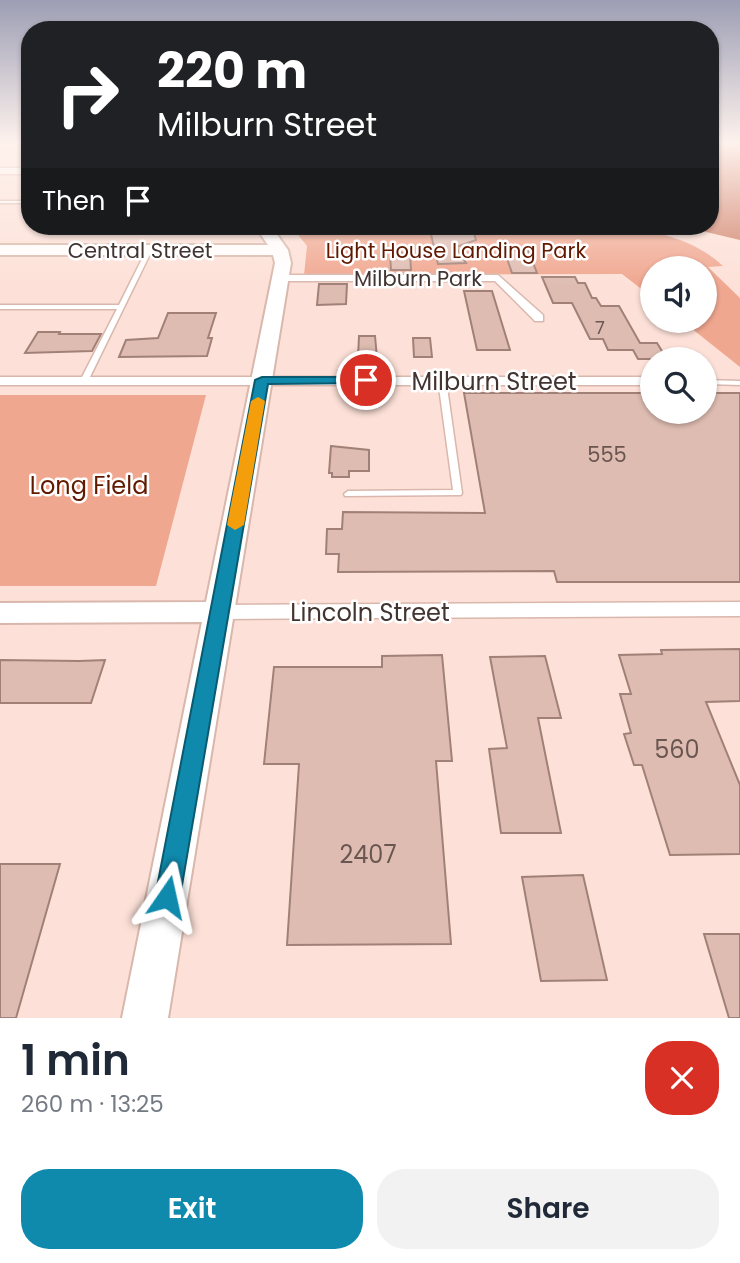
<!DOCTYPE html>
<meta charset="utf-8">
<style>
body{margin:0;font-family:Poppins,sans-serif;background:#f2f2f3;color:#1f2937;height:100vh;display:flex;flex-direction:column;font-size:26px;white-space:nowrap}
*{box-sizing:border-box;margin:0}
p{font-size:23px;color:#747a83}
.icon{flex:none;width:38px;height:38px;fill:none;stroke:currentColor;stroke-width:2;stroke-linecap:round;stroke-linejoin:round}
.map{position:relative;height:1018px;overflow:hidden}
.details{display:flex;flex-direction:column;background:#fff;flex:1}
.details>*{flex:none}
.hud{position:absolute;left:21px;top:21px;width:698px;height:214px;border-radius:28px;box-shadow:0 2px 5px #0004;background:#202124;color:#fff;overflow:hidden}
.tools{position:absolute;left:640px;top:256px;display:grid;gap:14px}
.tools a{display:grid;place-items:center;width:77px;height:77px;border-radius:50%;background:#fff;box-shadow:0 2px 5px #0004;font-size:35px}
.pin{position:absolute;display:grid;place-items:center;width:60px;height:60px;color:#fff;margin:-30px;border:4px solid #fff;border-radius:50%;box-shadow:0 2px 7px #0007}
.me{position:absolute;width:77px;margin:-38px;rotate:11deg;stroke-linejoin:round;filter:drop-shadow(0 0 5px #0008)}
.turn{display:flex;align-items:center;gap:24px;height:147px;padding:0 21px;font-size:32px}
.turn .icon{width:91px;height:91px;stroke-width:2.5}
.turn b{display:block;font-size:49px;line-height:60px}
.then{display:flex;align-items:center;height:66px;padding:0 21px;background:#0003;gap:14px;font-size:26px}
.round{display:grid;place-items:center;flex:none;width:74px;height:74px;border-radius:28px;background:#f2f2f3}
.headline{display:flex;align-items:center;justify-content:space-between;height:119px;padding:0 21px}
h1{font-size:42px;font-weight:600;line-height:52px}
.action{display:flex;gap:14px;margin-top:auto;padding:14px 21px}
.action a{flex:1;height:80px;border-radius:28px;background:#0f8aad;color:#fff;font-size:28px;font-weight:600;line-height:80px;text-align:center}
.action a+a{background:#f2f2f3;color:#1f2937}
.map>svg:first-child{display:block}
</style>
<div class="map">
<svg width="740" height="1018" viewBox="0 0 740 1018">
<rect width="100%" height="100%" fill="#fde1d8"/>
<g fill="#f0a790">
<path d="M291 226H628C663 234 695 240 723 266L708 267 740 298V367L681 320H705V268H653V298L622 274 304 275 307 246Z"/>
<path d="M0 395H206L156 586H0Z"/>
</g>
<path fill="#ce7e66" d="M711 144H740V240L681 226H710Z"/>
<g fill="#debcb1" stroke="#a18177" stroke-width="2">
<path d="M429 226H472L476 240 456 247 466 263 438 264Z"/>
<path d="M504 250H528L537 273H512Z"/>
<path d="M390 253H410L411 270H391Z"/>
<path d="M542 277H575L578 283H585L592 298H596L601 306H619L640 343H657L667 359H638L633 350H608L603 339H590L572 303H553Z"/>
<path d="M319 284H347L346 304 317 305Z"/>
<path d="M464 291H492L510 350H477Z"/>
<path d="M168 313H216L208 338H212L207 356 119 357 126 340 158 338Z"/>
<path d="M38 332H60L59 334H101L92 351 25 353Z"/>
<path d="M359 336H375L377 358H358Z"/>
<path d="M413 338H430L432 357H414Z"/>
<path d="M464 393H653V411H705V393H740V582H557L554 571 338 572 339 554H326L327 529H342L343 512 485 513Z"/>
<path d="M331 446 369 450V471H349V477H332V473H329Z"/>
<path d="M740 649V701L706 702 740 785V854L670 855 642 765H634L624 734 631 733 620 694H631L619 655 662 654 661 650Z"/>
<path d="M442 655 452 761H436L451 944 287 945 299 764H264L274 667H382V656Z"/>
<path d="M545 656 561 718H538L561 833H501L489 749 507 748 490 657Z"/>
<path d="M0 660 79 661 105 660 91 703H0Z"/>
<path d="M0 864H60L16 1018H0Z"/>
<path d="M583 875 607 980 541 981 522 877Z"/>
<path d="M704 934H740V1018H729Z"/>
</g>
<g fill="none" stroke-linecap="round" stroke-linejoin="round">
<defs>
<g id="lane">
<rect x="0" y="201" width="30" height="2"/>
<path d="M147 249 152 250 87 383H81L80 381 117 309H0V305H119Z"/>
<path d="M439 378H442L446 380 462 493 461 495 345 496 344 494 348 491 453 490 438 380Z"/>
<path d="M705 380 740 381V385L705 384Z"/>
</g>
<g id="street">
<rect x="0" y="168" width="30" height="6"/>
<path d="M498 275 543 315V321H535L495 281H281L275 278 281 275Z"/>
<rect x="0" y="377" width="653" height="8"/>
<path d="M740 602V616L220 619 213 617 210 612 213 607 220 605Z"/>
</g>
<path id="secondary" d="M255 226H271L288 250 291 263 168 1018H122L202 622 0 623V603L206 602 275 263 273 255H0V245H268Z"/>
</defs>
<use href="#lane" stroke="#d9b7ac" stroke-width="3"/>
<use href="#street" stroke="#d9b7ac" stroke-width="3"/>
<use href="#secondary" stroke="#d9b7ac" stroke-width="4"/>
<use href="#lane" fill="#fff" fill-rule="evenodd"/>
<use href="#street" fill="#fff" fill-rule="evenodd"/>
<use href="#secondary" fill="#fff" fill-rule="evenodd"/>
</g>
<linearGradient id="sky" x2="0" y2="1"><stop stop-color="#9d9eb4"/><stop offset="0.5" stop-color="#fef2ed"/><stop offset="1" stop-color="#fef2ed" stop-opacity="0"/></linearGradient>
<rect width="740" height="286" fill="url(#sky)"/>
<path fill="#0f8aad" stroke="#0a5a70" stroke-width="2" d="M366 377 373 380 371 383 268 384 180 897 176 905 167 909 159 905 155 897 255 380 262 377Z"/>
<path fill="#f59e0b" d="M258 397 265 401 244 525 235 530 227 525 251 401Z"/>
<g text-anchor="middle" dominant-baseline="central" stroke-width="5" stroke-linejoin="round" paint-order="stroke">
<g font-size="18" fill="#695650">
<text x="600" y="327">7</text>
</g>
<g font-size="21" fill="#423430" stroke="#fff">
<text x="140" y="250">Central Street</text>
<text x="418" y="278">Milburn Park</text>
</g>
<g font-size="21" fill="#611900" stroke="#fff">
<text x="456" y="250">Light House Landing Park</text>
</g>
<g font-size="21" fill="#695650">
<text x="607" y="454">555</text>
</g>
<g font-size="24" fill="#423430" stroke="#fff">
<text x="494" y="381">Milburn Street</text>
<text x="370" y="612">Lincoln Street</text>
</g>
<g font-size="24" fill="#611900" stroke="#fff">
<text x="89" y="485">Long Field</text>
</g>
<g font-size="24" fill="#695650">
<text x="677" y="749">560</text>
<text x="368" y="854">2407</text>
</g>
</g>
</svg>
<div class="tools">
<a><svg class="icon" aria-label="sound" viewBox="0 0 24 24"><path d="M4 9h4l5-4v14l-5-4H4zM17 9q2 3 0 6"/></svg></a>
<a><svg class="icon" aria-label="search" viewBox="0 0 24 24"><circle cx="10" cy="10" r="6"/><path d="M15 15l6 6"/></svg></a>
</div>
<div class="pin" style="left:366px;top:380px;background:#d93025"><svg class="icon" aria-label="arrive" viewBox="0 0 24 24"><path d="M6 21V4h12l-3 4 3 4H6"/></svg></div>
<svg class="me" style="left:167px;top:897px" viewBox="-20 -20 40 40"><path d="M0-17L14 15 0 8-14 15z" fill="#0f8aad" stroke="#fff" stroke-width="4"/></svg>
<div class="hud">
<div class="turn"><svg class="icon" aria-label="right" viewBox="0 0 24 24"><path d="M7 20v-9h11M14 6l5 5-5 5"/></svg><div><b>220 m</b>Milburn Street</div></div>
<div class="then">Then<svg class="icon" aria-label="arrive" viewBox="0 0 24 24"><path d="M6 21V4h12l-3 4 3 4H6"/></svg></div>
</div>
</div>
<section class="details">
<div class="headline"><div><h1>1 min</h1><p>260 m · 13:25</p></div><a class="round" style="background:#d93025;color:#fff"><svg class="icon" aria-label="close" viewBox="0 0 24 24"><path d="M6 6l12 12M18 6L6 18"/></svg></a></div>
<div class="action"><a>Exit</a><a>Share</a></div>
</section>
